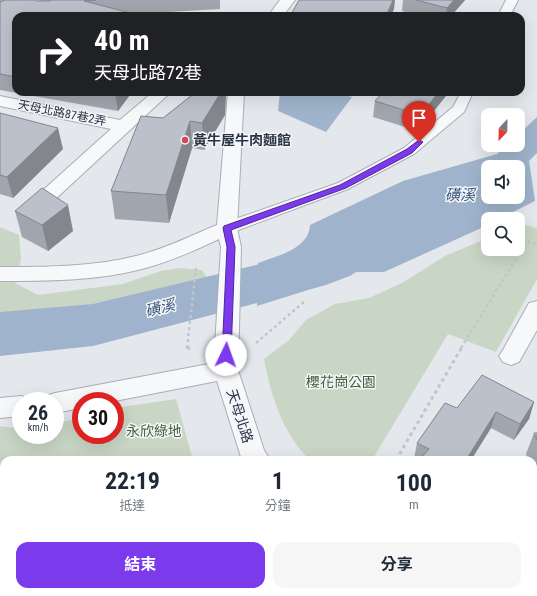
<!DOCTYPE html>
<html lang="zh-TW">
<meta charset="utf-8">
<style>
body{margin:0;font-family:"Roboto Condensed","Noto Sans TC",sans-serif;background:#f6f6f7;color:#1f2937;height:100vh;display:flex;flex-direction:column;font-size:15px;white-space:nowrap}
*{box-sizing:border-box;margin:0}
p{font-size:13px;color:#747a83}
.icon{flex:none;width:22px;height:22px;fill:none;stroke:currentColor;stroke-width:2;stroke-linecap:round;stroke-linejoin:round}
.map{position:relative;flex:1;overflow:hidden}
.drawer{position:absolute;left:0px;top:456px;width:537px;height:140px;display:flex;flex-direction:column;background:#fff;border-radius:12px 12px 0 0;box-shadow:0 4px 16px #0002}
.drawer>*{flex:none}
.top-card{position:absolute;left:12px;top:12px;width:513px;height:84px;border-radius:12px;box-shadow:0 4px 16px #0002;background:#202124;color:#fff;overflow:hidden}
.needle{width:26px;rotate:202deg}
.fabs{position:absolute;left:481px;top:108px;display:grid;gap:8px}
.fabs a{display:grid;place-items:center;width:44px;height:44px;border-radius:8px;background:#fff;box-shadow:0 4px 16px #0002;font-size:20px}
.speed{position:absolute;left:12px;top:392px;display:flex;gap:8px;font-size:20px;font-weight:700;text-align:center}
.speed>*{display:grid;place-content:center;width:52px;height:52px;border-radius:50%;background:#fff;box-shadow:0 4px 16px #0002;line-height:1}
.speed small{font-size:10px;font-weight:400}
.speed .limit{border:6px solid #d22;background:#fff;color:#111}
.pin{position:absolute;display:grid;place-items:center;width:34px;height:34px;color:#fff;margin:-41px -17px;border-radius:50% 50% 50% 0;rotate:-45deg;box-shadow:0 0 4px #0007}
.pin .icon{rotate:45deg}
.me{position:absolute;width:44px;margin:-22px;rotate:3deg;stroke-linejoin:round;filter:drop-shadow(0 0 3px #0008)}
.turn{display:flex;align-items:center;gap:14px;height:84px;padding:0 16px;font-size:18px}
.turn .icon{width:52px;height:52px;stroke-width:2.5}
.turn b{display:block;font-size:28px;line-height:34px}
.eta{display:flex;justify-content:space-evenly;align-items:center;height:68px;text-align:center}
.eta b{font-size:24px;font-weight:700;line-height:28px}
.primary-button{display:flex;gap:8px;margin-top:auto;padding:8px 16px}
.primary-button a{flex:1;height:46px;border-radius:12px;background:#7c3aed;color:#fff;font-size:16px;font-weight:700;line-height:46px;text-align:center}
.primary-button a+a{background:#f6f6f7;color:#1f2937}
.map>svg:first-child{display:block}
</style>
<div class="map">
<svg width="537" height="596" viewBox="0 0 537 596">
<rect width="100%" height="100%" fill="#e4e7ec"/>
<g fill="#c9d6c5">
<path d="M527 225 537 229V279L496 352 448 334 372 460H310C283 435 270 393 264 359L289 340 306 320 335 304 369 298 402 283 445 256 488 238V249H518V228Z"/>
<path d="M0 227 19 235 21 259 15 283 38 295 123 284 161 271 180 268 202 270 210 282 204 316C137 331 68 338 0 342Z"/>
<path d="M176 399 193 460H4V534H0V426L21 429V435H55V424L81 417V435H115V408Z"/>
<path d="M537 581V596H478L494 592H533V582Z"/>
</g>
<g fill="#9fb4cc" fill-rule="evenodd">
<path d="M280 92H332L352 97 326 132 278 111Z"/>
<path d="M537 117V153L529 161 535 201 499 219H488V225L384 272H357L327 284 257 306 258 263C277 256 309 249 310 225L403 181 497 154 507 145H518V135ZM488 167H518V197H488Z"/>
</g>
<g fill="none" stroke-linecap="round" stroke-linejoin="round">
<path fill="#9fb4cc" fill-rule="evenodd" d="M333 244 352 249 360 262 352 275 326 285 93 346 0 356V312L93 304 294 256Z"/>
<defs>
<g id="service">
<path d="M506 0H518L510 16H498Z"/>
<path d="M461 92H473L464 112 414 154 348 189 233 232 227 233 221 232 219 228 221 224 338 183 404 148 453 107Z"/>
</g>
<g id="minor">
<path d="M280 0H295L283 16H268Z"/>
<path d="M153 92H171L36 217 29 219 22 217 19 213 22 209 111 129 0 106V96L120 120Z"/>
<path d="M228 92H244L237 228 241 247 238 370 264 450 270 460H242L217 381 115 401H81V408L55 413V401H44L46 396 55 393 214 363 221 247 219 239C194 251 169 262 142 269 96 281 48 281 0 281V267C47 267 95 267 140 255 167 248 192 235 217 225Z"/>
<path d="M537 301V330L519 362 511 365 503 362 499 356 503 350 529 303Z"/>
<path d="M21 396 30 399 31 401H21V416L0 418V398Z"/>
<rect x="267" y="592" width="30" height="4"/>
</g>
<g id="tertiary">
<path d="M537 542V568L533 569V543Z"/>
<path d="M350 592H381L379 596H348Z"/>
</g>
</defs>
<use href="#service" stroke="#a9aeb7" stroke-width="2"/>
<use href="#minor" stroke="#a9aeb7" stroke-width="2"/>
<use href="#tertiary" stroke="#a9aeb7" stroke-width="2"/>
<g stroke="#c2c5cb" stroke-width="2.5" stroke-dasharray="3 3" stroke-linecap="butt">
<path d="M256 343 305 301"/>
<path d="M187 348 196 268"/>
<path d="M461 348 527 241 537 244"/>
</g>
<g stroke="#c2c5cb" stroke-width="3" stroke-dasharray="3.5 3.5" stroke-linecap="butt">
<path d="M187 347 191 350"/>
<path d="M396 460 462 347"/>
</g>
<use href="#service" fill="#f7f8fa" fill-rule="evenodd"/>
<use href="#minor" fill="#f7f8fa" fill-rule="evenodd"/>
<use href="#tertiary" fill="#f7f8fa" fill-rule="evenodd"/>
</g>
<g fill="#a1a5ae">
<path d="M0 0 37 1H39L38 0H220V9L134 14 16 16V92H132L118 111 0 90Z"/>
<path d="M403 0H465L451 16H420L402 11Z"/>
<path d="M196 92H226L225 115 204 150 192 148 169 223 115 219 111 191 163 118Z"/>
<path d="M449 92 418 131 373 117 375 101Z"/>
<path d="M0 113 63 149 13 198 0 194Z"/>
<path d="M15 211 73 231 48 251 22 237Z"/>
<path d="M534 402 529 419 514 440 491 428 471 460H416L414 459 417 443 457 408Z"/>
<path d="M534 433H537V484L533 473V460H528L526 454Z"/>
</g>
<g fill="#83868d">
<path d="M393 0H395L394 9 391 16H386Z"/>
<path d="M454 0H465L451 16H446L447 8Z"/>
<path d="M116 92H132L118 111 115 93Z"/>
<path d="M221 92H226L225 115 204 150 202 123Z"/>
<path d="M439 92H449L418 131 420 115Z"/>
<path d="M190 121 192 148 169 223 166 195Z"/>
<path d="M58 128 63 149 13 198 7 177Z"/>
<path d="M68 205 73 231 48 251 42 225Z"/>
<path d="M534 402 529 419 514 440 520 424Z"/>
<path d="M496 412 491 428 471 460H466Z"/>
<path d="M537 492 534 500 533 501V497Z"/>
</g>
<g fill="#bbc0ca" stroke="#83868d">
<path d="M5 0H35L37 1H50L51 0H96L84 1 142 16H16V77L0 74V2Z"/>
<path d="M299 0H393L386 16H290Z"/>
<path d="M416 0H454L447 8Z"/>
<path d="M196 92H221L202 123 190 121 166 195 111 191 141 116 163 118Z"/>
<path d="M383 92H439L420 115 375 101Z"/>
<path d="M0 113 58 128 7 177 0 175Z"/>
<path d="M42 188 68 205 42 225 15 211Z"/>
<path d="M482 375 534 402 520 424 496 412 466 460H419L429 449 417 443 445 403 457 408Z"/>
<path d="M534 433H537V440Z"/>
<path d="M533 492H537L533 497Z"/>
</g>
<path fill="#7c3aed" stroke="#51269a" d="M419 140 423 142 412 153 346 188 231 230 235 247 231 355 230 357H223L222 355 227 247 223 228 224 226 340 185 407 149Z"/>
<circle fill="#d1495b" stroke="#f4f6f9" stroke-width="1.5" cx="185" cy="140" r="4"/>
<g text-anchor="middle" dominant-baseline="central" stroke-width="3" stroke-linejoin="round" paint-order="stroke">
<g font-size="12" fill="#2b3445" stroke="#f4f6f9">
<text transform="translate(62 113) rotate(11)">天母北路87巷2弄</text>
</g>
<g font-size="14" font-weight="bold" fill="#2b3445" stroke="#f4f6f9" text-anchor="start">
<text x="193" y="140">黃牛屋牛肉麵館</text>
</g>
<g font-size="14" fill="#3f6138" stroke="#f4f6f9">
<text x="341" y="382">櫻花崗公園</text>
<text x="154" y="431">永欣綠地</text>
</g>
<g font-size="14" fill="#2b3445" stroke="#f4f6f9">
<text transform="translate(240 416) rotate(72)">天母北路</text>
</g>
<g font-size="15" font-style="italic" fill="#34527a" stroke="#f4f6f9">
<text x="460" y="195">磺溪</text>
<text transform="translate(160 308) rotate(-14)">磺溪</text>
</g>
</g>
</svg>
<div class="fabs">
<a><svg class="needle" viewBox="-14 -14 28 28"><path d="M0-13l5 13h-10z" fill="#e53935"/><path d="M0 13l5-13h-10z" fill="#747a83"/></svg></a>
<a><svg class="icon" aria-label="sound" viewBox="0 0 24 24"><path d="M4 9h4l5-4v14l-5-4H4zM17 9q2 3 0 6"/></svg></a>
<a><svg class="icon" aria-label="search" viewBox="0 0 24 24"><circle cx="10" cy="10" r="6"/><path d="M15 15l6 6"/></svg></a>
</div>
<div class="speed"><div>26<small>km/h</small></div><div class="limit">30</div></div>
<div class="pin" style="left:419px;top:142px;background:#d93025"><svg class="icon" aria-label="arrive" viewBox="0 0 24 24"><path d="M6 21V4h12l-3 4 3 4H6"/></svg></div>
<svg class="me" style="left:226px;top:355px" viewBox="-20 -20 40 40"><circle r="19" fill="#fff"/><path d="M0-13L10 11 0 6-10 11z" fill="#7c3aed"/></svg>
<div class="top-card">
<div class="turn"><svg class="icon" aria-label="right" viewBox="0 0 24 24"><path d="M7 20v-9h11M14 6l5 5-5 5"/></svg><div><b>40 m</b>天母北路72巷</div></div>
</div>
<section class="drawer">
<div class="eta">
<div><b>22:19</b><p>抵達</p></div>
<div><b>1</b><p>分鐘</p></div>
<div><b>100</b><p>m</p></div>
</div>
<div class="primary-button"><a>結束</a><a>分享</a></div>
</section>
</div>
